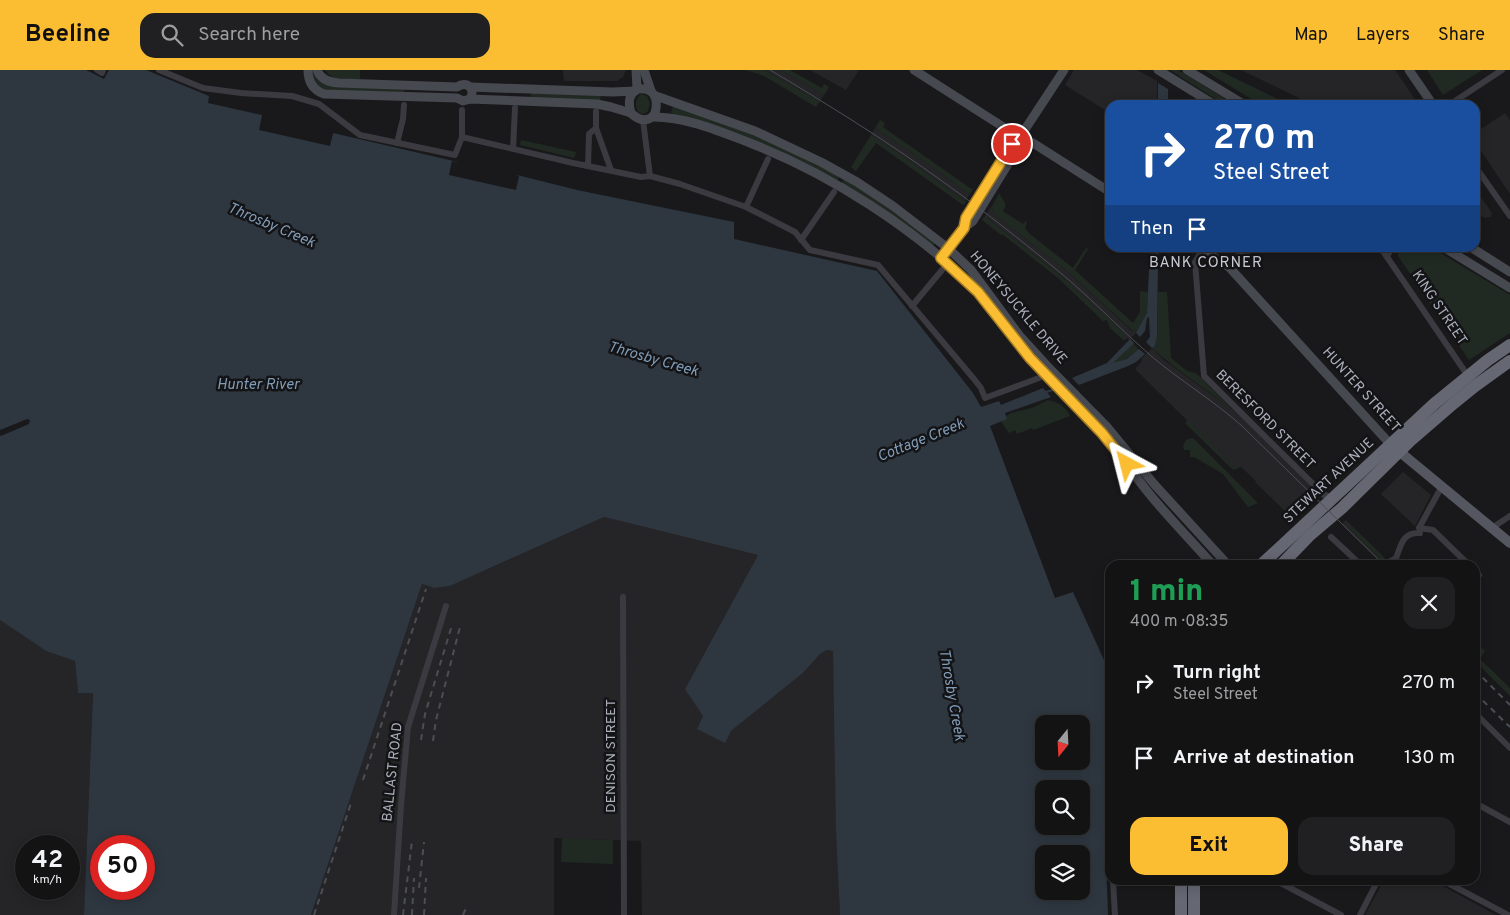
<!DOCTYPE html>
<meta charset="utf-8">
<style>
body{margin:0;font-family:Overpass,sans-serif;background:#202022;color:#f1f3f6;height:100vh;display:flex;flex-direction:column;font-size:19px;white-space:nowrap}
*{box-sizing:border-box;margin:0}
p{font-size:16px;color:#9d9ea0}
.icon{flex:none;width:28px;height:28px;fill:none;stroke:currentColor;stroke-width:2;stroke-linecap:round;stroke-linejoin:round}
.map{position:relative;flex:1;overflow:hidden}
.details{position:absolute;left:1105px;top:490px;width:375px;height:325px;display:flex;flex-direction:column;background:#131314;border-radius:15px;box-shadow:0 2px 12px #0003,0 0 0 1px #323234}
.details>*{flex:none}
.banner{position:absolute;left:1105px;top:30px;width:375px;height:152px;border-radius:15px;box-shadow:0 2px 12px #0003,0 0 0 1px #323234;background:#1a4fa0;color:#fff;overflow:hidden}
.needle{width:32px;rotate:198deg}
.tools{position:absolute;left:1035px;top:645px;display:grid;gap:10px}
.tools a{display:grid;place-items:center;width:55px;height:55px;border-radius:10px;background:#131314;box-shadow:0 2px 12px #0003,0 0 0 1px #323234;font-size:25px}
.speed{position:absolute;left:15px;top:765px;display:flex;gap:10px;font-size:25px;font-weight:700;text-align:center}
.speed>*{display:grid;place-content:center;width:65px;height:65px;border-radius:50%;background:#131314;box-shadow:0 2px 12px #0003,0 0 0 1px #323234;line-height:1}
.speed small{font-size:12px;font-weight:400}
.speed .limit{border:8px solid #d22;background:#fff;color:#111}
.pin{position:absolute;display:grid;place-items:center;width:42px;height:42px;color:#fff;margin:-21px;border:2px solid #fff;border-radius:50%;box-shadow:0 1px 5px #0007}
.me{position:absolute;width:55px;margin:-28px;rotate:322deg;stroke-linejoin:round;filter:drop-shadow(0 0 4px #0008)}
.turn{display:flex;align-items:center;gap:18px;height:105px;padding:0 25px;font-size:22px}
.turn .icon{width:65px;height:65px;stroke-width:2.5}
.turn b{display:block;font-size:35px;line-height:42px}
.then{display:flex;align-items:center;height:48px;padding:0 25px;background:#0003;gap:10px;font-size:19px}
.round{display:grid;place-items:center;flex:none;width:52px;height:52px;border-radius:15px;background:#202022}
.overview{display:flex;align-items:center;justify-content:space-between;height:85px;padding:0 25px}
h1{font-size:30px;font-weight:800;line-height:38px;color:#1e9e55}
.action{display:flex;gap:10px;margin-top:auto;padding:10px 25px}
.action a{flex:1;height:58px;border-radius:15px;background:#fbbd31;color:#111;font-size:20px;font-weight:800;line-height:58px;text-align:center}
.action a+a{background:#202022;color:#f1f3f6}
ul{padding:0;list-style:none}
li{display:flex;align-items:center;gap:15px;height:75px;padding:0 25px}
li div{flex:1}
li b{display:block;font-size:19px}
li em{font-style:normal}
header{display:flex;align-items:center;gap:30px;box-sizing:border-box;height:70px;padding:0 25px;background:#fbbd31;color:#111}
header strong{font-size:24px}
nav{display:flex;gap:28px;margin-inline-start:auto;font-size:18px}
.search{width:350px;height:45px;background:#202022;display:flex;align-items:center;gap:12px;box-sizing:border-box;padding:0 18px;border-radius:15px;color:#9d9ea0;font-size:19px}
.map>svg:first-child{display:block}
</style>
<header>
<strong>Beeline</strong>
<div class="search"><svg class="icon" aria-label="search" viewBox="0 0 24 24"><circle cx="10" cy="10" r="6"/><path d="M15 15l6 6"/></svg>Search here</div>
<nav><a>Map</a><a>Layers</a><a>Share</a></nav>
</header>
<div class="map">
<svg width="1510" height="845" viewBox="0 0 1510 845">
<rect width="100%" height="100%" fill="#19191b"/>
<g fill="#252528" fill-rule="evenodd">
<path d="M563 0H626L623 7 617 11H564Z"/>
<path d="M764 0H781L824 25 820 31Z"/>
<path d="M810 0H859L846 20Z"/>
<path d="M1074 0H1137L1157 11V35H1110V43L1065 15Z"/>
<path d="M1241 0H1395L1419 35H1313Z"/>
<path d="M1505 43 1510 50V124L1475 72V63Z"/>
<path d="M875 58 933 97 967 123 970 124 965 131 907 89 871 65Z"/>
<path d="M1475 119 1492 143 1491 147 1485 148 1475 143Z"/>
<path d="M992 136 993 143 1068 202 1132 261 1135 259 1137 262 1129 270 1127 268 1124 271 1122 269 1125 265 1057 203 987 148 986 149 984 147Z"/>
<path d="M1152 278 1164 290 1240 345 1320 424 1315 429 1311 426 1291 447 1255 412 1256 411 1241 397H1234L1135 299 1142 291 1141 289Z"/>
<path d="M1403 402 1431 425 1415 456 1381 424Z"/>
<path d="M604 447 758 485 685 619 731 661 803 603 820 584 827 580 833 581 840 845H642L641 771 554 768V845H311L422 514 434 518 450 516Z"/>
<path d="M1346 450 1353 457 1351 460 1388 495H1379L1376 492 1378 490 1342 454Z"/>
<path d="M0 550 46 581 75 591 78 623H93L84 845H0ZM26 776H69V819H26Z"/>
<path d="M1384 810H1432L1496 845H1365Z"/>
</g>
<g fill="#202a22">
<path d="M311 0H312L316 9 325 15 404 18V25L329 23 314 16Z"/>
<path d="M325 0H360V9C347 9 333 12 325 0Z"/>
<path d="M746 0H764L820 31 816 37 764 6Z"/>
<path d="M781 0H790L822 18 824 14 829 17 824 25Z"/>
<path d="M1170 0H1178L1235 35H1225Z"/>
<path d="M1204 0H1218L1290 35H1261Z"/>
<path d="M1427 0H1482L1443 25Z"/>
<path d="M531 21 601 24 600 32 531 29Z"/>
<path d="M641 24 647 26 650 33 648 41 644 44 639 43C634 37 635 29 641 24Z"/>
<path d="M673 36 748 61 840 106 836 113 696 51 671 43Z"/>
<path d="M880 50 885 53 883 57 970 118 973 119 970 124 967 123 933 97 875 58Z"/>
<path d="M871 65 907 89 966 132 963 135 876 73 856 101 851 97Z"/>
<path d="M521 70 576 82 574 88 520 75Z"/>
<path d="M844 109 872 126 935 173 931 178 840 115Z"/>
<path d="M999 123 1006 135 1003 141 1023 154 1026 151 1027 152 1025 158 1030 164 1073 198 1086 178 1088 179 1075 200 1133 253 1140 242V221L1148 222 1147 243 1137 262 1135 259 1133 261 1068 202 993 143 992 136Z"/>
<path d="M984 147 986 148H987L1057 203 1126 265 1122 269 1110 258 1107 250 1103 251 1058 208 1002 164 1001 165 982 150Z"/>
<path d="M1398 178H1432L1510 225V263L1469 290 1398 186Z"/>
<path d="M1158 222H1167L1171 288 1187 301 1196 303 1239 346C1212 321 1179 303 1152 278L1155 276 1157 266Z"/>
<path d="M1133 273 1139 280C1131 287 1124 290 1114 294L1112 293Z"/>
<path d="M1048 330C1058 332 1066 337 1070 346L1033 360 1032 358 1017 364 1015 360 1009 363 1000 350 1011 343 1032 338Z"/>
<path d="M1188 350 1234 397H1240L1234 400 1230 397 1185 353Z"/>
<path d="M1192 368 1194 369 1258 433 1248 437 1223 404 1194 387H1190V380H1184L1183 376 1186 370Z"/>
<path d="M1353 457 1385 488 1382 490 1350 459Z"/>
<path d="M1475 572 1485 581 1480 589 1510 618V626L1475 591Z"/>
<path d="M562 768 613 770V794L561 792Z"/>
</g>
<g fill="#2e3740" fill-rule="evenodd">
<path d="M0 0H86L104 9 109 0H146L209 26 208 33 262 45V50L332 66 333 63 458 92 459 98 516 110 517 105 577 120 734 152V169L877 201 973 323 981 337 999 331 1001 335 1043 318 1051 327 1005 343 1007 349 990 356 1055 528 1073 522 1104 590V730L1108 845H840L836 759 833 581 827 580 820 584 803 603 731 661 725 673 697 659 703 646 685 619 758 485 604 447 450 516 434 518 422 514 311 845H84L93 623H78L75 591 46 581 0 550ZM1044 654H1081V691H1044ZM1044 719H1081V756H1044ZM101 776H144V819H101ZM1044 784H1081V821H1044Z"/>
<path d="M1158 13 1168 19V35H1158Z"/>
<path d="M1150 178H1159L1158 189 1157 266 1155 276 1152 278 1146 272 1150 267 1149 247 1147 248 1145 261 1140 267 1136 263 1147 243Z"/>
<path d="M1130 269 1134 273 1113 293 1127 289 1139 279 1145 284 1136 292 1128 296 1079 315 1072 308 1107 293Z"/>
</g>
<g fill="#19191b">
<path d="M262 45 265 46 264 48 276 51V53L324 64V62L333 63 330 76 259 60Z"/>
<path d="M452 91 461 93V96H464V98L511 108 514 107V105L519 106 516 120 449 105Z"/>
<path d="M27 349 30 350 29 354 1 366 0 365V360Z"/>
</g>
<g fill="none" stroke-linecap="round" stroke-linejoin="round">
<path stroke="#2e3740" stroke-width="2" d="M1046 322 1056 319"/>
<g stroke="#3a3a40" stroke-width="6">
<path d="M97 0 102 3 103 0"/>
<path d="M159 0 203 18 241 23 292 26 319 34 360 65 455 85 462 67 573 93 641 107 650 106 680 114 746 137 795 162 810 180 878 195 974 309 981 318 985 328 1039 308"/>
<path d="M1449 35 1502 0"/>
<path d="M596 41V58L611 100"/>
<path d="M643 50 650 106"/>
<path d="M462 67V40"/>
<path d="M397 73 403 49 404 35"/>
<path d="M513 79 515 38"/>
<path d="M588 96 589 64 596 58"/>
<path d="M1475 96 1510 146"/>
<path d="M746 137 768 89"/>
<path d="M801 170 834 122"/>
<path d="M1381 178 1387 187"/>
<path d="M1391 178 1387 187 1468 306"/>
<path d="M1203 179 1195 192 1204 306 1324 425 1333 427"/>
<path d="M912 236 942 200"/>
<path d="M1442 416 1419 458 1433 460 1469 495"/>
<path d="M1492 458 1510 446"/>
<path d="M1331 467 1361 495"/>
<path d="M1387 493 1396 488C1401 476 1402 462 1420 463"/>
<path d="M1475 501 1479 505"/>
<path d="M623 527 624 845"/>
<path d="M1475 643 1510 678"/>
<path d="M1475 733 1510 752"/>
<path d="M1113 810 1115 845"/>
<path d="M1275 810 1341 845"/>
<path d="M1442 810 1508 845"/>
<path d="M394 845 401 735 408 657 446 536"/>
<path d="M1360 845 1378 810"/>
</g>
<g stroke="#474951" stroke-width="9">
<path d="M308 0C308 12 313 20 324 24L457 28 463 31 470 29 597 34 611 37 631 43"/>
<path d="M317 0C321 10 329 12 339 13L457 17C467 10 476 19 470 29"/>
<path d="M636 0 637 19"/>
<path d="M644 0 651 21"/>
<path d="M914 0 1008 60 1033 73 1110 122"/>
<path d="M1158 0 1215 35"/>
<path d="M1187 0 1245 35"/>
<path d="M1409 0 1433 35"/>
<path d="M470 17 613 22 635 21"/>
<path d="M638 19C654 17 659 29 655 43 649 53 639 51 631 43 628 33 628 24 638 19Z"/>
<path d="M656 26 755 61 821 92 857 112 893 136 949 179 971 200 1019 265 1050 299 1108 358 1154 414 1228 495"/>
<path d="M653 47C687 47 719 61 750 73 830 104 916 159 977 221 997 241 1011 267 1030 289 1054 315 1081 338 1104 365 1122 387 1138 411 1157 433 1175 454 1194 474 1213 495"/>
<path d="M964 158 973 151 1016 81 1020 67 1064 0"/>
<path d="M1200 178 1229 197 1391 375"/>
<path d="M1445 178 1510 218"/>
<path d="M1472 178 1510 202"/>
<path d="M941 188 964 158 967 148 1009 78 1020 67"/>
<path d="M1229 197 1249 178"/>
</g>
<path stroke="#555760" stroke-width="10" d="M1400 382 1510 473"/>
<g stroke="#656872" stroke-width="12">
<path d="M1261 495 1434 334 1488 290 1510 275"/>
<path d="M1281 495 1309 466 1342 438 1410 371 1454 333 1475 316 1510 291"/>
<path d="M1194 810V845"/>
<path d="M1181 845V810"/>
</g>
<path stroke="#4c4e55" stroke-width="1" d="M770 0C796 15 821 31 847 47 925 96 999 151 1069 210 1097 234 1122 261 1150 285 1179 310 1213 330 1242 356L1384 495"/>
<g stroke="#4c4e55" stroke-width="2" stroke-dasharray="6 5" stroke-linecap="butt">
<path d="M1475 600 1510 635"/>
<path d="M1475 623 1510 657"/>
<path d="M421 670 425 644 452 555"/>
<path d="M433 671 436 650 460 557"/>
<path d="M363 710 426 519"/>
<path d="M419 818 424 772"/>
<path d="M314 845 352 730"/>
<path d="M403 845 412 771"/>
<path d="M412 845 414 808"/>
<path d="M424 845 426 808"/>
<path d="M463 845 466 838"/>
</g>
</g>
<g fill="none" stroke-linecap="round" stroke-linejoin="round">
<defs>
<path id="route" d="M1012 74 966 148 964 158 941 188 978 222 1030 288 1102 363 1127 394"/>
</defs>
<use href="#route" stroke="#a37b20" stroke-width="12"/>
<use href="#route" stroke="#fbbd31" stroke-width="9"/>
</g>
<g text-anchor="middle" dominant-baseline="central" stroke-width="5" stroke-linejoin="round" paint-order="stroke">
<g font-size="14" fill="#abafbb" stroke="#141416">
<text transform="translate(1018 238) rotate(50)">HONEYSUCKLE DRIVE</text>
<text transform="translate(1439 238) rotate(56)">KING STREET</text>
<text transform="translate(1361 320) rotate(48)">HUNTER STREET</text>
<text transform="translate(1265 350) rotate(45)">BERESFORD STREET</text>
<text transform="translate(1329 411) rotate(-43)">STEWART AVENUE</text>
<text transform="translate(611 686) rotate(-90)">DENISON STREET</text>
<text transform="translate(393 702) rotate(-84)">BALLAST ROAD</text>
</g>
<g font-size="15" font-style="italic" fill="#809cb8" stroke="#141416">
<text transform="translate(271 156) rotate(23)">Throsby Creek</text>
<text transform="translate(653 290) rotate(16)">Throsby Creek</text>
<text x="258" y="315">Hunter River</text>
<text transform="translate(921 371) rotate(-22)">Cottage Creek</text>
<text transform="translate(951 625) rotate(80)">Throsby Creek</text>
</g>
<g font-size="15" letter-spacing="1" fill="#ccced7" stroke="#141416">
<text x="1206" y="193">BANK CORNER</text>
</g>
</g>
</svg>
<div class="tools">
<a><svg class="needle" viewBox="-14 -14 28 28"><path d="M0-13l5 13h-10z" fill="#e53935"/><path d="M0 13l5-13h-10z" fill="#9d9ea0"/></svg></a>
<a><svg class="icon" aria-label="search" viewBox="0 0 24 24"><circle cx="10" cy="10" r="6"/><path d="M15 15l6 6"/></svg></a>
<a><svg class="icon" aria-label="layers" viewBox="0 0 24 24"><path d="M12 4l9 5-9 5-9-5zM3 14l9 5 9-5"/></svg></a>
</div>
<div class="speed"><div>42<small>km/h</small></div><div class="limit">50</div></div>
<div class="pin" style="left:1012px;top:74px;background:#d93025"><svg class="icon" aria-label="arrive" viewBox="0 0 24 24"><path d="M6 21V4h12l-3 4 3 4H6"/></svg></div>
<svg class="me" style="left:1127px;top:394px" viewBox="-20 -20 40 40"><path d="M0-17L14 15 0 8-14 15z" fill="#fbbd31" stroke="#fff" stroke-width="4"/></svg>
<div class="banner">
<div class="turn"><svg class="icon" aria-label="right" viewBox="0 0 24 24"><path d="M7 20v-9h11M14 6l5 5-5 5"/></svg><div><b>270 m</b>Steel Street</div></div>
<div class="then">Then<svg class="icon" aria-label="arrive" viewBox="0 0 24 24"><path d="M6 21V4h12l-3 4 3 4H6"/></svg></div>
</div>
<section class="details">
<div class="overview"><div><h1>1 min</h1><p>400 m · 08:35</p></div><a class="round"><svg class="icon" aria-label="close" viewBox="0 0 24 24"><path d="M6 6l12 12M18 6L6 18"/></svg></a></div>
<ul>
<li><svg class="icon" aria-label="right" viewBox="0 0 24 24"><path d="M7 20v-9h11M14 6l5 5-5 5"/></svg><div><b>Turn right</b><p>Steel Street</p></div><em>270 m</em></li>
<li><svg class="icon" aria-label="arrive" viewBox="0 0 24 24"><path d="M6 21V4h12l-3 4 3 4H6"/></svg><div><b>Arrive at destination</b></div><em>130 m</em></li>
</ul>
<div class="action"><a>Exit</a><a>Share</a></div>
</section>
</div>
